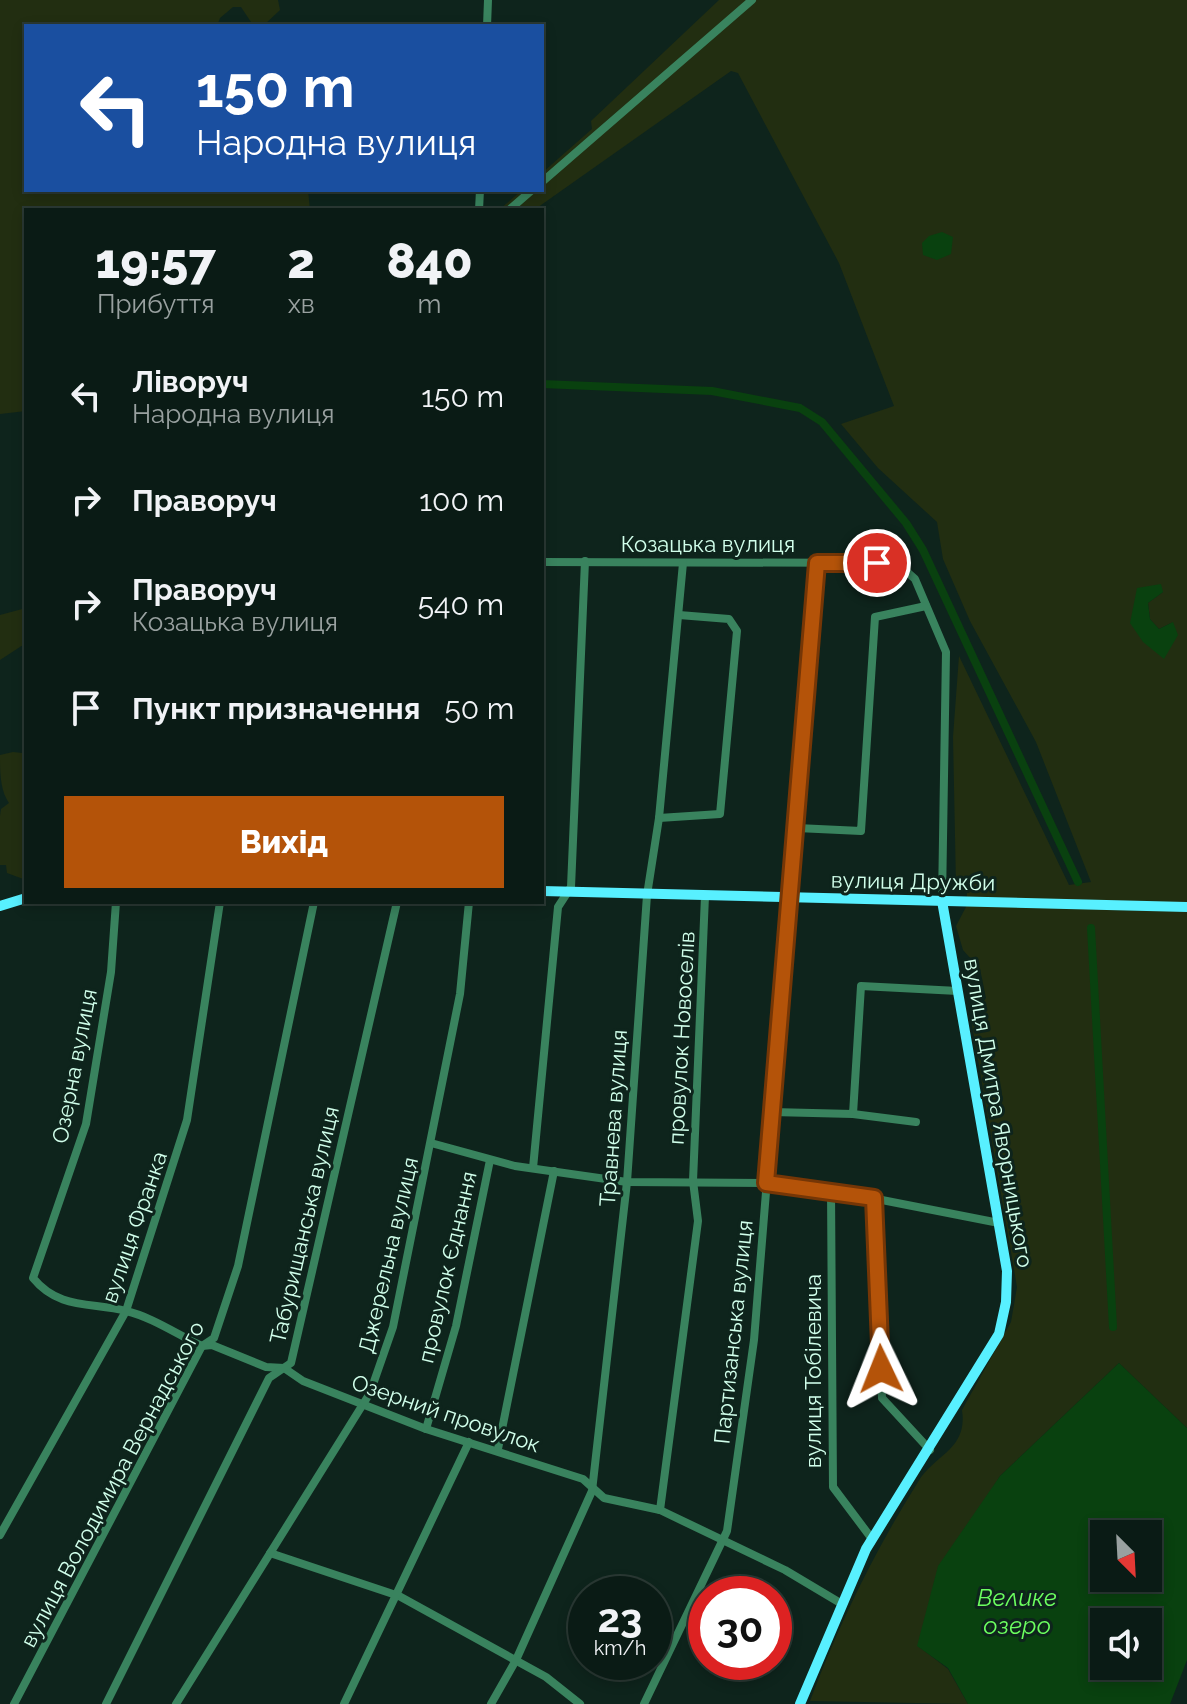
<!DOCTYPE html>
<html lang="uk">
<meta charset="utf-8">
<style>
body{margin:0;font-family:Raleway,sans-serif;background:#13241e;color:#f1f3f6;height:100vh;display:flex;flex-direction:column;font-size:30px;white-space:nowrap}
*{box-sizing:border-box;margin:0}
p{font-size:26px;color:#99a1a0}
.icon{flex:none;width:44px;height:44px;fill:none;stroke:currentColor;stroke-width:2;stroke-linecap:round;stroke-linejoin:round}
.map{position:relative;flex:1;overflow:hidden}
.details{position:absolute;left:24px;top:208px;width:520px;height:696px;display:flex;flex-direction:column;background:#0a1b15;border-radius:0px;box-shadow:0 4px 12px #0003,0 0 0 2px #2a3934}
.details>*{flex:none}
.hud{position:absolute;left:24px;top:24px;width:520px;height:168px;border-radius:0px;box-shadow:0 4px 12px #0003,0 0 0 2px #2a3934;background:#1a4fa0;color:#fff;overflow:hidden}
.needle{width:52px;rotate:156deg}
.buttons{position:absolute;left:1090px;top:1520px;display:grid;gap:16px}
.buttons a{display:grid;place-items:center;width:72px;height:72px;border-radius:0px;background:#0a1b15;box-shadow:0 4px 12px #0003,0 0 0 2px #2a3934;font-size:40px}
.speed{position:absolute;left:568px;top:1576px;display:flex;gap:16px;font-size:40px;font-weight:700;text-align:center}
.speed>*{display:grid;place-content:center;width:104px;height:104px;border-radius:50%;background:#0a1b15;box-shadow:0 4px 12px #0003,0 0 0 2px #2a3934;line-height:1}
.speed small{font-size:20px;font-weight:400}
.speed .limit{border:12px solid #d22;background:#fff;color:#111}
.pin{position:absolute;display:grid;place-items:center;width:68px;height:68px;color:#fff;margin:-34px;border:4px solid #fff;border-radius:50%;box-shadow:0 2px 8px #0007}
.me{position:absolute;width:88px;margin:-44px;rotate:358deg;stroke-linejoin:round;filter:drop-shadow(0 0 6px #0008)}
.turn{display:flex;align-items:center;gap:28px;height:168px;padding:0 40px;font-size:36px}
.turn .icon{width:104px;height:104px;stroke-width:2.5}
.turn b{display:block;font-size:56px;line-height:68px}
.eta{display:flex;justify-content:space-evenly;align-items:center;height:136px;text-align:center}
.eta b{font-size:48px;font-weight:800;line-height:56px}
.cta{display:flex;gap:16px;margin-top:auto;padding:16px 40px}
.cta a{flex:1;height:92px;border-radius:0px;background:#b45309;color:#fff;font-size:32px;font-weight:800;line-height:92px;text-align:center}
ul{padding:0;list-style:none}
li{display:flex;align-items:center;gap:24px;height:104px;padding:0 40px}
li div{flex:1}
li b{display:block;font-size:30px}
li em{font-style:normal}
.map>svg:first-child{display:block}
</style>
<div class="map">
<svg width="1187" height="1704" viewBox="0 0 1187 1704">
<rect width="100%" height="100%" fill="#0e241c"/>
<g fill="#222e11" fill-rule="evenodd">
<path d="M0 0H278L280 10 263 26H249L251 22 241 7H233L220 18 217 26H26V190H308L310 210H26V411L0 414Z"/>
<path d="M719 0H1187V1428L1119 1363 1000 1476 979 1510 918 1646 948 1669 968 1704 810 1701C839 1624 874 1552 918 1482 935 1454 968 1450 962 1410L1011 1322 1017 1287 971 1019 986 998 980 969 963 950 956 926 966 907 967 892 956 885 953 737 959 656 1069 885 1091 882 1036 742 970 621 943 559 937 522 878 468 841 424 894 406 839 263 738 73 731 71 534 210H499L522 190H542V173L592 129 591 121ZM1137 588 1163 592 1148 603 1150 619 1159 629 1173 622 1143 642Z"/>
<path d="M26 608V643L0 660V615Z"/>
<path d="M13 752 22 753 26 763V880L7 873 6 865H0V816L1 809 9 803C0 790 0 772 0 755Z"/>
</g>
<g fill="#09410f" fill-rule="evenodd">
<path d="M942 232 953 237 951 254 937 260 923 255 922 243 929 236Z"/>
<path d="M1161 584 1163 592 1148 603 1150 619 1159 629 1173 622 1178 635 1164 659 1143 642 1130 623 1137 588Z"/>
<path d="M1119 1363 1187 1428V1660L1170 1704H968L948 1668 917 1646 938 1566 1000 1476ZM1104 1534H1148V1578H1104ZM1104 1622H1148V1666H1104Z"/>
</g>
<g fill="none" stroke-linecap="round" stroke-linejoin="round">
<g stroke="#09410f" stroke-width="8">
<path d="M542 384 712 391 800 408 822 422 906 523 923 550 1078 882"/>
<path d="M1091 928 1113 1327"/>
</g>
<g stroke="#39835e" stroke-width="8">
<path d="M487 26 488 0"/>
<path d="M542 182 752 0"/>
<path d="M479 210 480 190"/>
<path d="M509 210 532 190"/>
<path d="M542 562 897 563 915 579 946 652 942 901"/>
<path d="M659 818 720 814 737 631 729 619 679 615"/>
<path d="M797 828 861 831 875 617 926 606"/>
<path d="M116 902 111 972 86 1124 33 1278C59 1310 92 1302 126 1311 152 1317 178 1335 202 1346L212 1345 266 1367 284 1368 303 1381 426 1429 583 1479 604 1498 660 1510 785 1570 842 1604"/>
<path d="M772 1112 853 1114 861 986 958 991"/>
<path d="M853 1114 916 1122"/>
<path d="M431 1143 515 1166 627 1182 766 1183 831 1190 999 1223"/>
<path d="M533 1168 558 907 571 887 585 561"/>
<path d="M831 1190 833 1487 872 1539"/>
<path d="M874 1198 882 1398 930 1450"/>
<path d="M426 1429 456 1326 490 1160"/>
<path d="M498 1449 554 1171"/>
<path d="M660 1510 698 1221 693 1181 705 896"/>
<path d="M0 1535 126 1311 187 1120 220 902"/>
<path d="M270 1553 399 1596 546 1677 580 1704"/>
<path d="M14 1704 202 1346 214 1338 238 1266 314 902"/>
<path d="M106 1704 269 1378 291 1363 397 902"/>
<path d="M176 1704 370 1393 393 1327 460 994 469 902"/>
<path d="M344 1704 469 1442"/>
<path d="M491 1704 516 1660 592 1491 627 1182 647 895 659 818 683 563"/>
<path d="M644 1704 727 1531 754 1340 817 563"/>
</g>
<g stroke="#58f0ff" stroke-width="10">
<path d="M542 891 1187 907"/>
<path d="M0 906 26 898"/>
<path d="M800 1704 866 1549 999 1334 1006 1302 1007 1271 942 901"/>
</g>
</g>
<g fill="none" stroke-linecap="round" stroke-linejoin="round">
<defs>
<path id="route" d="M877 563H817L766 1183 874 1198 881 1369"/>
</defs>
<use href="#route" stroke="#753606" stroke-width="20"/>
<use href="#route" stroke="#b45309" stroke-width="14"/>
</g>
<g text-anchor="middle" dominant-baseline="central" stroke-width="6" stroke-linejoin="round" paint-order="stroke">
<g font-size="22" fill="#d1ffeb" stroke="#0e241c">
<text x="708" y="544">Козацька вулиця</text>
<text transform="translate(913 881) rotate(1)">вулиця Дружби</text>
<text transform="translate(681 1038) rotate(-87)">провулок Новоселів</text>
<text transform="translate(74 1066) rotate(-79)">Озерна вулиця</text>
<text transform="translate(999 1113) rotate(80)">вулиця Дмитра Яворницького</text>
<text transform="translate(613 1118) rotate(-86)">Травнева вулиця</text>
<text transform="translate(304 1225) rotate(-77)">Табурищанська вулиця</text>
<text transform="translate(134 1227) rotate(-71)">вулиця Франка</text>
<text transform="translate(388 1255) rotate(-77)">Джерельна вулиця</text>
<text transform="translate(447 1267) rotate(-77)">провулок Єднання</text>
<text transform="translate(733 1332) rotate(-84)">Партизанська вулиця</text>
<text transform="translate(813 1371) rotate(-90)">вулиця Тобілевича</text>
<text transform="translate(446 1413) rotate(19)">Озерний провулок</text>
<text transform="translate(112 1484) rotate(-62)">вулиця Володимира Вернадського</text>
</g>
<g font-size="24" font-style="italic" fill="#6bff5f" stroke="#0e241c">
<text x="1017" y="1597">Велике<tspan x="1017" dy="28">озеро</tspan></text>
</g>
</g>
</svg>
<div class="buttons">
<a><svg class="needle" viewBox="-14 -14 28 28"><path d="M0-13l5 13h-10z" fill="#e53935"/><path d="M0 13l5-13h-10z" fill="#99a1a0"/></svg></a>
<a><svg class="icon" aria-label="sound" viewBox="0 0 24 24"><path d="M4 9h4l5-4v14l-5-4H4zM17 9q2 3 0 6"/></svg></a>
</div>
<div class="speed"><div>23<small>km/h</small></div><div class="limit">30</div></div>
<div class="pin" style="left:877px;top:563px;background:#d93025"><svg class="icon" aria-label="arrive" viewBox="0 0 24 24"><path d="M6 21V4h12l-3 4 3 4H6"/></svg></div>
<svg class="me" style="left:881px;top:1369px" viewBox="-20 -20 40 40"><path d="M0-17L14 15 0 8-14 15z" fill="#b45309" stroke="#fff" stroke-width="4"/></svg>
<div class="hud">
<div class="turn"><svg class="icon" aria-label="left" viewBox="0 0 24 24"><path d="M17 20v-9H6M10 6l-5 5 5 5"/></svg><div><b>150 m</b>Народна вулиця</div></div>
</div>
<section class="details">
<div class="eta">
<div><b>19:57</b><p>Прибуття</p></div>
<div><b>2</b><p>хв</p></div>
<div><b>840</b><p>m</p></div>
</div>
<ul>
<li><svg class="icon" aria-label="left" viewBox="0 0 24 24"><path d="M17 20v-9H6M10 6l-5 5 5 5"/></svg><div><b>Ліворуч</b><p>Народна вулиця</p></div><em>150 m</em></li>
<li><svg class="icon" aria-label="right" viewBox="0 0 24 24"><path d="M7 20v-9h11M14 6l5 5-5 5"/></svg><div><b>Праворуч</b></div><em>100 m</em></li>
<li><svg class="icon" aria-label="right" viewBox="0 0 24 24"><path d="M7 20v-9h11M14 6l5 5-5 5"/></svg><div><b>Праворуч</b><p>Козацька вулиця</p></div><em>540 m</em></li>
<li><svg class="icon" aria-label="arrive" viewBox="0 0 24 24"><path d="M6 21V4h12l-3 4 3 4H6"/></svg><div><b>Пункт призначення</b></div><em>50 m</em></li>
</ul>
<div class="cta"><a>Вихід</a></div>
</section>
</div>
